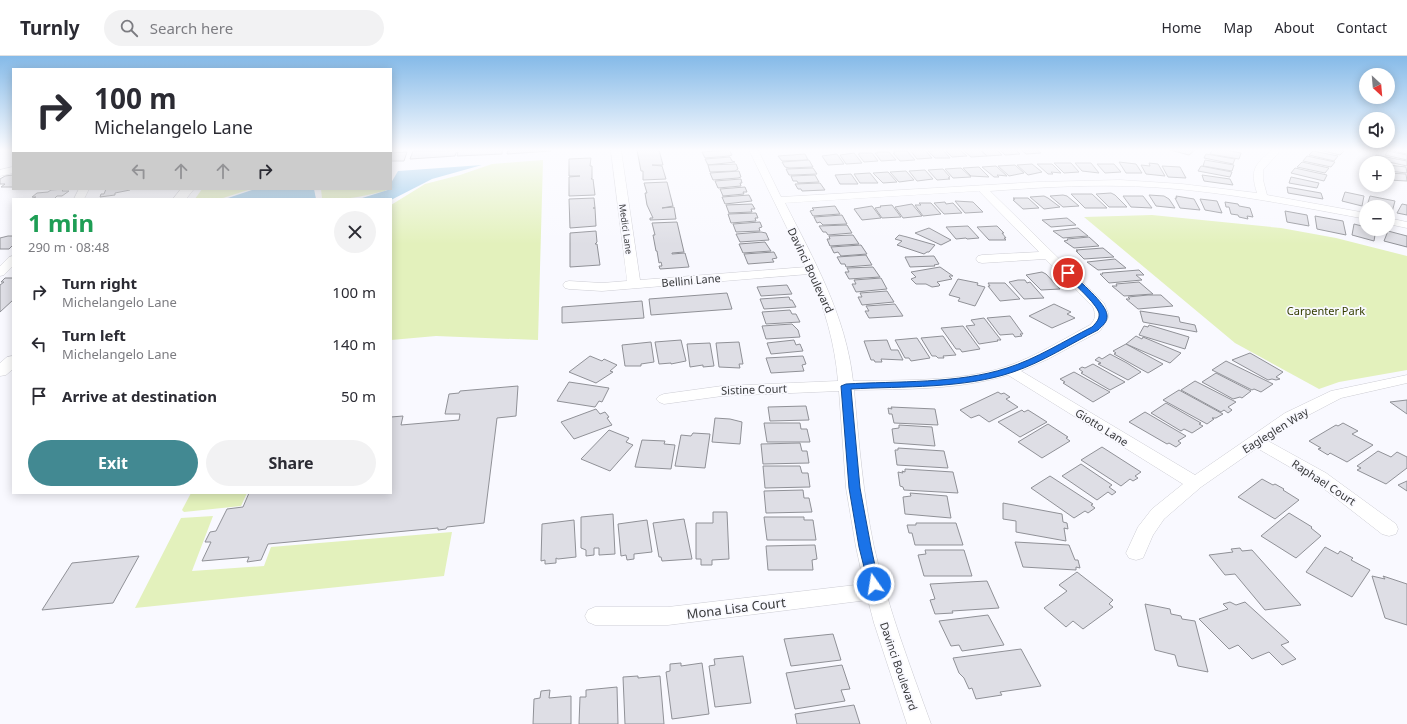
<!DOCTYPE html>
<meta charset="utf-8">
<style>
body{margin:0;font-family:"Noto Sans",sans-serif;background:#f2f2f3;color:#2b2b33;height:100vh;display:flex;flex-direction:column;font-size:15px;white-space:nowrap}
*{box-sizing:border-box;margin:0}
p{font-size:13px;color:#7c7c81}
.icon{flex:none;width:22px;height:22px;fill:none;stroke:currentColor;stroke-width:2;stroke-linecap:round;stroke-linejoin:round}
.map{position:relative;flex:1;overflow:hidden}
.sheet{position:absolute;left:12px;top:142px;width:380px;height:296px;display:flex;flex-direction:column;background:#fff;border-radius:0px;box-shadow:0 2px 10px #0003}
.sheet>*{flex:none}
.guide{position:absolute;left:12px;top:12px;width:380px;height:122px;border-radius:0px;box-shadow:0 2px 10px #0003;background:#fff;color:#2b2b33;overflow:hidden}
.needle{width:26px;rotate:154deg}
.buttons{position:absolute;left:1359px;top:12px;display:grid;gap:8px}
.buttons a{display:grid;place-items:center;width:36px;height:36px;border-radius:50%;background:#fff;box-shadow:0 2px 10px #0003;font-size:20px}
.pin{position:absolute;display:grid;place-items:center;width:34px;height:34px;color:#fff;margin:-17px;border:2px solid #fff;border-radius:50%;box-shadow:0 1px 4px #0007}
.me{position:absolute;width:44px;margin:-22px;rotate:347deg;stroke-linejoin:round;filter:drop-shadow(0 0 3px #0008)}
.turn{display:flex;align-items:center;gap:14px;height:84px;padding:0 16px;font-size:18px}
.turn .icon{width:52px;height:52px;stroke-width:2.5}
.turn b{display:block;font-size:28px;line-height:34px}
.lanes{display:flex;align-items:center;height:38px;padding:0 16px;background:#0003;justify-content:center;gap:20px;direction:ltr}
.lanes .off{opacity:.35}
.round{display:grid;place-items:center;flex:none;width:42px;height:42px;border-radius:21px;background:#f2f2f3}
.summary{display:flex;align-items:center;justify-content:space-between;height:68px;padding:0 16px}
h1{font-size:24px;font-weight:700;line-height:30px;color:#1e9e55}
.primary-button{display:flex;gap:8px;margin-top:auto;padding:8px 16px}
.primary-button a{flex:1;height:46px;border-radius:24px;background:#428992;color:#fff;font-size:16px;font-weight:700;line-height:46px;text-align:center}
.primary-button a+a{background:#f2f2f3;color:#2b2b33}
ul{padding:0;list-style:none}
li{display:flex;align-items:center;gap:12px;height:52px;padding:0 16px}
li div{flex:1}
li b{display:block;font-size:15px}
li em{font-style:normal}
header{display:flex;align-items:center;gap:24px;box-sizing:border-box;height:56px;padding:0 20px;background:#fff;border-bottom:1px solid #e1e1e2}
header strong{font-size:19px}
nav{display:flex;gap:22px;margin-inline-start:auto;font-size:14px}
.search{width:280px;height:36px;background:#f2f2f3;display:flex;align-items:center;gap:10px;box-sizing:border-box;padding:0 14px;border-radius:22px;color:#7c7c81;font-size:15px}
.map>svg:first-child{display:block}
</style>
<header>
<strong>Turnly</strong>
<div class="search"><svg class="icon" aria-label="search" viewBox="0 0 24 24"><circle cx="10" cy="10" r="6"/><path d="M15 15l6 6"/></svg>Search here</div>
<nav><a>Home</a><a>Map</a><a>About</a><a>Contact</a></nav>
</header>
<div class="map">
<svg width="1407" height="668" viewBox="0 0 1407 668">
<rect width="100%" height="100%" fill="#f9f9ff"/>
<g fill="#e3f1bc">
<path d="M543 104 538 284 436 280 391 284V149L425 128 460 119 492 108Z"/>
<path d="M202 133H251L220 143H195Z"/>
<path d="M321 133H386L385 135C362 140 346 145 322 142Z"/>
<path d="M1152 159 1281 172 1336 182 1407 200V314L1339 326 1319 333 1235 287 1084 161Z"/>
<path d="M191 437H247L241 450 184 456 182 454Z"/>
<path d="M213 460 192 515 264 510 271 491 452 476 444 520 135 552 181 462Z"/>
</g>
<g fill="#91c4e7">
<path d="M482 109 432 123 391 144 359 143 391 133V127L398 115Z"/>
<path d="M255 133H314L316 143H225Z"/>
</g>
<g fill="#dedee5" stroke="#909197">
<path d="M502 94V98L457 100 458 96 456 97 455 100 410 103 413 95Z"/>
<path d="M508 94H551V95L507 98Z"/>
<path d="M637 94H659L663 109H652L662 110 666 123 643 124V115H641Z"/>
<path d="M729 94 732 99 729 100 705 102 702 96Z"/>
<path d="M910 94H925L932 102 917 103Z"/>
<path d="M943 94 950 102H935L928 95Z"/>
<path d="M945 94H960L967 100 952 101Z"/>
<path d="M963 94H980L987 100 971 101Z"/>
<path d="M981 94H997L1002 99 987 100Z"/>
<path d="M1000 94H1017H1016L1020 98 1005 99Z"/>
<path d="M1021 94H1037L1041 97 1026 98Z"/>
<path d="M1170 94H1195L1189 99Z"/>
<path d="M1212 94H1226L1241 97 1239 103 1210 98Z"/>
<path d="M1319 94H1341L1344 95 1340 99Z"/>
<path d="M1389 94H1407V98Z"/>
<path d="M894 95H907L915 104 900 105 893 97H895Z"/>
<path d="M1313 95 1338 100 1334 105 1309 99Z"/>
<path d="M1388 95 1407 99V104L1385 99Z"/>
<path d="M407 96 404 105H391V97Z"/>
<path d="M877 96H889L896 104 881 105 875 97H878Z"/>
<path d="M854 97 862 107 846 108 840 99Z"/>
<path d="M859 97H872L878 105 864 106 858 98H860Z"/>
<path d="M805 98 808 104 782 105 778 100Z"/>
<path d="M837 98 844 108 828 109 822 100Z"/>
<path d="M1206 98 1235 103 1233 108 1204 102Z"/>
<path d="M1376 99 1407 105V110L1375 103Z"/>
<path d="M1307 100 1335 106 1331 111 1303 105Z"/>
<path d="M730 101 732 105 735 106 708 109 705 103Z"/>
<path d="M591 102 590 110H592V122L591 123H593L595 139 569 140V121L580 120H569V103Z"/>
<path d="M809 104 813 111 789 112 785 111 782 106Z"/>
<path d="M1205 104 1234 109 1232 115 1203 110Z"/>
<path d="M1119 106 1136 108 1142 117H1126Z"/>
<path d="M1302 106 1329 112 1325 117 1297 111Z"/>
<path d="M1054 107H1071L1079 116 1064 117Z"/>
<path d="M1075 107H1091L1099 117 1082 115Z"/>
<path d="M1149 107 1158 108 1165 120 1146 118 1141 109 1150 110Z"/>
<path d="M736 108 738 113 735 115 710 116 708 109Z"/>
<path d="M1032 108 1042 116 1028 119 1017 109Z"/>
<path d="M1037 108H1052L1061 117 1051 116 1053 118H1048Z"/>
<path d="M1097 108H1114L1121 116 1105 117Z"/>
<path d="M1015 109 1024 117 1009 120 998 110Z"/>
<path d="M1388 109 1406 111 1407 117 1388 115Z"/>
<path d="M996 110 1007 120 997 119 999 121H994L982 111Z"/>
<path d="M1162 110 1180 111 1186 122 1168 121Z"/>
<path d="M1201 110 1232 116 1230 121 1198 115Z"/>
<path d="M979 111 989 121 971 120 963 112Z"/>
<path d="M813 112 817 118 793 119H789L786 113Z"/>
<path d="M961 112 971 121 953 122 945 113Z"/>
<path d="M1295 112 1327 119 1324 125 1291 117Z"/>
<path d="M943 113 950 121 948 122 950 123 937 124 928 114Z"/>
<path d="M925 114 933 123 917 125 909 115Z"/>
<path d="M739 115 741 121 738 122 713 124 710 117Z"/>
<path d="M906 115 914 124 899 126 890 116Z"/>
<path d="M888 116 897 126 883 127 873 117Z"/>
<path d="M870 117 878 127H860L854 118Z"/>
<path d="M1388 117 1406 118 1407 125 1388 124Z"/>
<path d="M851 118 858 128H840L835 119Z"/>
<path d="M13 119V131H1L5 128H0V123L5 120Z"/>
<path d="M815 119 819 126 798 127 797 125H793L791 120Z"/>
<path d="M1202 119 1230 123 1233 129 1204 125Z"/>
<path d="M1291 121 1319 127 1317 132 1289 127Z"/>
<path d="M741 123 742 127H740L741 130 718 132 715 125Z"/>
<path d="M667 126 673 150 662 152 674 151 676 163 650 164V162H653L647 149 645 137H647L644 127Z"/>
<path d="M820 127 825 134 802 135 801 133H798L795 128Z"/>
<path d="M745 131 747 136H743L744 138 723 140 720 133Z"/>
<path d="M1287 131 1321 137 1323 143 1288 137Z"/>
<path d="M64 133 62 135H69L62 140H57L54 143H64H30L36 141H32L37 137 48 136 51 134Z"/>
<path d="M106 133H131L130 134 115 137V139L100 141 101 138H104Z"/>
<path d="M1345 136 1364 140 1362 150 1342 145Z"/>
<path d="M1111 137 1115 139 1127 151H1109L1096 138Z"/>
<path d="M1071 138H1092L1107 152H1085Z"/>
<path d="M749 139 752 145 725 148 722 141Z"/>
<path d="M1063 139 1067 140 1079 150 1063 151 1050 140Z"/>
<path d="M1149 139 1164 140 1169 143 1175 152 1156 150Z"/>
<path d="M1044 140 1048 142 1060 151 1044 153 1030 141Z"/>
<path d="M1123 140H1143L1152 152 1131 151Z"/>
<path d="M1176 140 1194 143 1200 154 1180 152 1175 142H1177Z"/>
<path d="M1370 140 1395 145 1392 156 1388 155V151L1367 150Z"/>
<path d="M594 142 595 152H593H595L596 170 570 172 569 143Z"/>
<path d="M1013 142H1028L1039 152 1023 153 1013 144 1015 143Z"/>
<path d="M1200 143 1217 145 1222 157 1205 154Z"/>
<path d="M955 145 973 146 983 156 965 157Z"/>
<path d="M945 146 946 148 953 147 962 157 944 158 934 147Z"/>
<path d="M1225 146 1238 148 1239 150 1250 152 1253 161 1247 160 1248 163 1239 161 1238 159 1231 158 1229 151H1226Z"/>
<path d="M919 147H931L941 158 923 160 915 149H921Z"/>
<path d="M752 148 755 153H751L752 156 729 157 726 149Z"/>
<path d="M912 148 922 160 903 162 895 151Z"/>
<path d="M1402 148 1407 149V159L1397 157Z"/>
<path d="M892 149 901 161 882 162 875 152 881 151 880 150Z"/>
<path d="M835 150 840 158 813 160 810 155 814 154 812 152Z"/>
<path d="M872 150 881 162 862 164 854 153Z"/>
<path d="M1285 155 1307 159 1309 170 1287 166Z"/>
<path d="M756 157 758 162H755L756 165 731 167 728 158Z"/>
<path d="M842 159 847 168 823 169 820 166 817 167 814 161Z"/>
<path d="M1315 160 1343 165 1346 179 1317 173Z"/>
<path d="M1067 162 1076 169 1051 171 1042 164Z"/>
<path d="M677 166 684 196 672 197V198L685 197 689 211 660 213 659 210H662L661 206 659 207 657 195H656L653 179H655L652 167Z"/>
<path d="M760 166 762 171 759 172 760 175 736 176 733 168Z"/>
<path d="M1354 168 1366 171V173H1376L1374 185 1352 179Z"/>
<path d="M847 169 852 177 828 179 826 176H823L819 170Z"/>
<path d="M968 170 979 182 967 183 966 182 956 183 946 171Z"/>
<path d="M997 170 1004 177H1002L1006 182H1004L1006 184H989L977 171Z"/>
<path d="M929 172 951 184 941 189 915 177Z"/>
<path d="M1078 172 1088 180 1063 182 1053 175Z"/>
<path d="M596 175 597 186 595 188H597L600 209 570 211V177Z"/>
<path d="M1388 175 1407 180V191L1384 185Z"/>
<path d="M761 176 766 177 769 184 740 186 736 178Z"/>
<path d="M853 179 859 188 830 190 827 183H830L829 180Z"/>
<path d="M899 179 907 181 935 189 929 196H927L924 198 897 189 902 185 895 183Z"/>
<path d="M8 180H13V189L9 193H0V182Z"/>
<path d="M1089 181 1099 190 1074 192 1064 185 1068 184 1067 183Z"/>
<path d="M765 186 771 195 743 197 739 188Z"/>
<path d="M861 189 867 198 841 200 838 196 834 197 831 191Z"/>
<path d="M1103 192 1114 201 1084 203 1076 195H1078L1076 194Z"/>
<path d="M774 196 777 202 772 203 774 206 748 208 744 198Z"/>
<path d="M866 199 872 209 846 211 845 208H841L837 201Z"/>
<path d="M934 200 939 208 934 209 935 210 910 211 905 201Z"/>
<path d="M1115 203 1126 212 1098 214 1087 206Z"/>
<path d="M873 211 880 221 849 223 845 216H849L847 212Z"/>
<path d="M940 211 953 220H949L952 223 937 226 940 229 939 230 932 231 926 228H916L911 223 916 221 911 216Z"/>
<path d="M1139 214 1144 219H1136L1142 224 1109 227 1100 218H1103L1102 217Z"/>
<path d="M1042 216 1046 218 1060 233 1041 234 1026 219Z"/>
<path d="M5 222H13V244L0 256V229L4 226H1Z"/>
<path d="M881 222 887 233 856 236 852 228H856L854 224Z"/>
<path d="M958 223 978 227 977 229 985 231 975 250 958 245 960 242 949 239Z"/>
<path d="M1018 224H1025L1027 227 1030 226 1044 242 1024 243 1009 226Z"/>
<path d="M1139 226 1153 238 1124 240 1112 230H1117L1116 228Z"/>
<path d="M988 227H1005L1020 243 1000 245 988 230H990Z"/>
<path d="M787 229 792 238 761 240 757 231Z"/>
<path d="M887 235 894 246 862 249 858 241H862L860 237Z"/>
<path d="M727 237 732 253 651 259 649 243Z"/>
<path d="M1148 239H1161L1173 250 1138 253 1126 243H1130L1128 241Z"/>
<path d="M789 241 790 244H792L796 251 764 253 760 243Z"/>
<path d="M642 245 644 262 562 267V251Z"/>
<path d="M895 248 903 260 869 262 865 255H869L866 250Z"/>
<path d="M1054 248 1071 256 1067 258 1075 262 1052 272 1029 260Z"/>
<path d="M790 254 792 258H796L800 266 766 268 762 256Z"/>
<path d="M1140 255 1179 261 1180 266 1195 269 1197 276 1143 266Z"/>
<path d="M1010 260 1023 278H1020L1022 280 1015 281 1013 278 1000 279 987 262Z"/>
<path d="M984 262 1001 284H997L998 285 979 288 966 270 975 269 971 264Z"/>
<path d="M792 268 798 274 800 281 766 283 762 270Z"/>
<path d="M1149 269 1189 281 1185 293 1139 279 1144 270 1148 271Z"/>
<path d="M963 270 980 293 962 296 960 293H956L941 272Z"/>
<path d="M943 280 956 299 943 300 944 302H938L936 300H932L921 282Z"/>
<path d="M1136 280 1142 283 1143 281 1181 297 1170 307 1126 288Z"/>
<path d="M917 282 930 302 911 305 909 302H905L895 284Z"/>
<path d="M681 284 686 305 671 308V307L659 308 655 286Z"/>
<path d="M794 284 796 289 800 288 803 295 771 298 767 287Z"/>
<path d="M887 284 891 294H898L903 304 881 303 882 306H875L874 304H871L864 285Z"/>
<path d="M651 286 654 306 641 308V310H625L622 289Z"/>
<path d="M739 286 743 308H739L740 312 719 311 716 287Z"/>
<path d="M710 287 714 310 703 311V309L690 311 687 288Z"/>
<path d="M1126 288 1163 308 1148 317 1114 298 1116 297 1113 295Z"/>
<path d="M1250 297 1283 316 1276 321 1280 323 1276 324 1272 323 1268 324 1232 304Z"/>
<path d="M1110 298 1127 307 1141 316 1128 324 1098 308 1101 307 1095 304 1099 301 1102 303Z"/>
<path d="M590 300 602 305 604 303 617 309 610 315 613 316 596 327 569 316Z"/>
<path d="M803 300 806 308 802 309 804 315 771 317 766 302Z"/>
<path d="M1226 305 1273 328 1261 336 1254 333 1252 334 1212 314Z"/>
<path d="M1093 308 1125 326 1110 334 1081 317 1083 316 1079 313 1082 311 1085 312Z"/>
<path d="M1074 316 1110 336 1093 346 1063 327 1065 326 1060 323Z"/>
<path d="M1216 317 1251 335 1242 342 1240 341 1233 343 1202 326Z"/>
<path d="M1195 325 1236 346 1228 351 1232 354 1228 357 1224 354 1221 356 1181 334Z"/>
<path d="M569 326 609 332 602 346 599 345 595 351 557 345Z"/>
<path d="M518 330 516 360 497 362 484 467 447 471 446 473 438 474V472L268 488 261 504 247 506 249 501 202 505 211 486H205L210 476 216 475 227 453 243 451 249 437H391V361L403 360 401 369 459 364 460 358H445L449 338 459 337 460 335Z"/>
<path d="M1179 334 1223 358 1216 362H1212L1214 363 1207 368 1163 344Z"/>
<path d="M998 336 1001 338 1004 337 1010 341 1006 343 1018 351 989 366 979 359 971 362 960 354Z"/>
<path d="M1407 344V358L1390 346Z"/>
<path d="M1166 347 1201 367 1199 368 1203 370 1192 377 1184 373 1181 375 1151 357Z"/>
<path d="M806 350 809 364 770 365 768 351Z"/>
<path d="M891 351 935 353 938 369 894 367 892 358H889L888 352 892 353Z"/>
<path d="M596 353 600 358 605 356 609 361 607 362 612 369 574 383 561 366Z"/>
<path d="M1022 354 1024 356 1028 354 1047 366 1020 381 998 366Z"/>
<path d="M1145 356 1186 380 1178 385 1181 387 1176 391 1169 387 1167 388 1129 366Z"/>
<path d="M715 362 730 363 742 366 740 388 712 386Z"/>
<path d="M764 367H800L801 373H807L810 386H767Z"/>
<path d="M1343 367 1358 375 1352 378 1373 389 1347 406 1330 397 1328 399 1318 393 1321 392 1309 385 1336 369 1338 370Z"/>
<path d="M1048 368 1068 381 1066 382 1070 385 1042 402 1018 386Z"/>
<path d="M899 369 932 371 935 390 894 387 892 373 899 372Z"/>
<path d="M609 374 629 382 626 386 633 389 610 415 581 403Z"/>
<path d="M693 377 710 378 705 412 675 410 681 379 691 380Z"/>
<path d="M642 384 665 385 664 388 675 389 671 413 635 411Z"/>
<path d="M800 387 802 395H807L809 407 763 408 761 388Z"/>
<path d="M1102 391 1141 416 1135 420 1138 422 1133 425 1130 423 1121 430 1081 404Z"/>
<path d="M898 392 944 395 948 412 897 409 895 394H898Z"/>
<path d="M1378 395 1391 401 1397 396 1407 401V412L1386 428 1357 414 1361 412 1357 410Z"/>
<path d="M1081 408 1112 429 1109 431 1116 436 1112 439 1108 436 1097 444 1062 420Z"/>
<path d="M763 410H800L802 417H808L810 431 765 432Z"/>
<path d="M905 413 953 416 958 437 904 434 903 431 900 430 898 416 903 417 902 415 905 416Z"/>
<path d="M1050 420 1093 448 1091 449 1095 452 1088 457 1085 455 1074 462 1031 432Z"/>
<path d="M1262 423 1273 429 1275 428 1284 433 1283 434 1299 444 1275 463 1238 441Z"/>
<path d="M1407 425V435L1398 429Z"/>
<path d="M803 434 804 442H809L812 456 766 457 764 435Z"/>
<path d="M910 437 947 440 951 462 905 458 903 441 911 440Z"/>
<path d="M1003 447 1062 458 1063 466 1067 467 1068 473 1064 472 1066 485 1016 476V465L1003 463Z"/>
<path d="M713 456H727L729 503 712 504V509H701V503H696V467H713Z"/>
<path d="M1289 457 1312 471 1311 472 1321 480 1296 502 1261 480Z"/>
<path d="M613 458 615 498 599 499V492H594V499L586 500V494L581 492V461Z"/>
<path d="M764 461H804V464H813L816 484H767Z"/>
<path d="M684 463 692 503 662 505 661 501H659L653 467Z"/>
<path d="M574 464 576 501 558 503 556 502V507L545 508V504L541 505 542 468Z"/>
<path d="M647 464 652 496 634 498V503L627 504 626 499 621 500 618 468Z"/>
<path d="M916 467H956L963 489H915L912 477H909L907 469H916Z"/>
<path d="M1015 486 1069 489 1075 504H1078L1080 512 1076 511V514L1023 511Z"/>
<path d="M815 489 817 503 812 504 813 514H768L766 490Z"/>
<path d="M1325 491 1338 498 1340 495 1353 502 1351 504 1370 514 1352 541 1306 516Z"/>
<path d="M1240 492 1242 495 1252 494 1301 549 1265 554 1235 518 1225 519 1209 499 1233 496 1231 493Z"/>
<path d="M925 494H964L972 520H924L918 499 926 498Z"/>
<path d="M139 500 113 547 42 554 72 507Z"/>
<path d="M1077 516 1113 544 1109 548 1113 551 1083 573 1073 565 1066 571 1044 552 1067 535 1059 529Z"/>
<path d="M1372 520 1385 523 1383 520 1407 528V569L1385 562Z"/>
<path d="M987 525 999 552 952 555 953 557 935 558 930 544 935 543 930 528Z"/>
<path d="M1230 546 1236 549 1245 546 1289 586 1281 589 1296 603 1282 609 1269 596 1252 603 1238 589 1229 593 1199 563 1228 553 1223 548Z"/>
<path d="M1145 548 1170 553 1171 558 1181 560 1182 563 1195 565 1208 616 1178 610 1175 599 1155 594Z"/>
<path d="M988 559 1004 589 962 595 959 589 951 590 939 565Z"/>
<path d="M833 578 841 604 791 610 784 583Z"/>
<path d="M1021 593 1041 630 1000 636 1002 639 976 643 972 632 969 633 964 622 959 617 953 602Z"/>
<path d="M743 600 751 647 715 651 709 610 715 609 714 603Z"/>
<path d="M681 607V610L702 607 709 658 672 663 666 616 670 615V608Z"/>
<path d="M842 609 850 633 841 634 845 645 795 653 786 617Z"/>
<path d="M638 620V622L660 620 664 668H625L623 621Z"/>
<path d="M617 631 618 668H579L580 641H586V634Z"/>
<path d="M550 634 549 642 571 640V668H533L534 643 540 642 541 635Z"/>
<path d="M854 649 860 668H797L795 658Z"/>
</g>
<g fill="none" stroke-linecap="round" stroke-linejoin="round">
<defs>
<g id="minor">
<path d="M611 94H621L640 224 806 211 749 94H758L781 141 1038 126 1120 124 1182 128 1257 137C1250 114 1254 110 1271 94H1281L1263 114V124L1267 139 1366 157V163C1285 148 1203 131 1120 130 1077 129 1033 132 990 135L1104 247 1108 257V262L1100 275 1048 303 1021 315 1195 419 1285 357 1331 335 1407 319V327L1341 342 1297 365 1268 385 1326 417 1396 468 1398 473 1396 478 1389 480 1382 478 1314 425 1257 392 1201 431 1164 463 1153 479 1143 502 1136 504 1129 502 1126 497 1138 471 1152 453 1183 428 1008 319C959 334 905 333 854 334 859 387 863 439 874 491 888 552 910 610 931 668H907L874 567 868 544 668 569H595L588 566 585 560 588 554 595 551H668L864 528 856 491 846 432 839 335 722 340 664 348 659 346 656 343 659 340 664 338 722 330 838 325C835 289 825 251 809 218L602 235 569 233 565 232 563 229 565 226 569 225 602 227 627 225ZM979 135 1039 196 982 199 978 200 976 203 978 206 982 207 1045 203 1093 251C1096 259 1096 263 1090 269 1062 284 1035 301 1005 311 960 326 900 324 853 325 846 260 814 204 785 147Z"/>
<path d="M13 111V117L0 120V114Z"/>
<path d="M79 133H89L84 143H74Z"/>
<path d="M1388 162 1407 166V172L1388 168Z"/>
<path d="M13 200V210L4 219 0 220V210L9 201Z"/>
</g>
<g id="tertiary">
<path d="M181 133H194L186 143H173Z"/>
<path d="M13 300V313L6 319 0 320V307L7 301Z"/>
</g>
</defs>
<use href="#minor" stroke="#cdcdd4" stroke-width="1"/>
<use href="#tertiary" stroke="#cdcdd4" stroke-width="1"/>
<use href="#minor" fill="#fff" fill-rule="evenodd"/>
<use href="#tertiary" fill="#fff" fill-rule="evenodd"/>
</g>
<linearGradient id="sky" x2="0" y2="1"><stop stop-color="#85bae8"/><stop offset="0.5" stop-color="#fcfcff"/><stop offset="1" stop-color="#fcfcff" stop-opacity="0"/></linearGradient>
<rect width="1407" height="188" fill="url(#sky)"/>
<path fill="#1a73e8" stroke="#114b97" d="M1068 215 1070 216C1079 225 1106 247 1107 259 1108 266 1102 270 1098 274 1070 288 1043 306 1013 316 964 333 903 330 851 333L860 432 871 491 879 528 878 531 874 533 869 531 859 491 849 432 841 330 846 328C897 325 958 328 1007 312 1036 303 1064 285 1092 271 1096 267 1100 263 1099 257 1096 247 1073 227 1065 219V216Z"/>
<g text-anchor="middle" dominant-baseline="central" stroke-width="3.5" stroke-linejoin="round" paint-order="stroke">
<g font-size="9" fill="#38393b" stroke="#f9f9ff">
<text transform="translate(626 173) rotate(82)">Medici Lane</text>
</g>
<g font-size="11" fill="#38393b" stroke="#f9f9ff">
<text transform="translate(811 214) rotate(65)">Davinci Boulevard</text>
<text transform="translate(691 224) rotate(-5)">Bellini Lane</text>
<text transform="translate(754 333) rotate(-2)">Sistine Court</text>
<text transform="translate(1102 371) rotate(32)">Giotto Lane</text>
<text transform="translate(1275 374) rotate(-32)">Eagleglen Way</text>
<text transform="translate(1324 426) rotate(33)">Raphael Court</text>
<text transform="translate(899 610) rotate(71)">Davinci Boulevard</text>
</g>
<g font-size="11" fill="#353e00" stroke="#f9f9ff">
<text x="1326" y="254">Carpenter Park</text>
</g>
<g font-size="13" fill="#38393b" stroke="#f9f9ff">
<text transform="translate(736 552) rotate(-7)">Mona Lisa Court</text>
</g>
</g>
</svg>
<div class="buttons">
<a><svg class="needle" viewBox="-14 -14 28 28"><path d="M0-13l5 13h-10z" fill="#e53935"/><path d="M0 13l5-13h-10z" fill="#7c7c81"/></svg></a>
<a><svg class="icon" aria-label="sound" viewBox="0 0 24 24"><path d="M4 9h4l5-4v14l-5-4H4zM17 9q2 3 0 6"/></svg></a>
<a>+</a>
<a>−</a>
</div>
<div class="pin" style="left:1068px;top:217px;background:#d93025"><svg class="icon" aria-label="arrive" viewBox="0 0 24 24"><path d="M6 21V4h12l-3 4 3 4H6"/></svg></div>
<svg class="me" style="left:874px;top:528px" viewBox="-20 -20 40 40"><circle r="17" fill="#1a73e8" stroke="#fff" stroke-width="3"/><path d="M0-11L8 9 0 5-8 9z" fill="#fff"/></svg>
<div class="guide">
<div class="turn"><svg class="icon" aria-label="right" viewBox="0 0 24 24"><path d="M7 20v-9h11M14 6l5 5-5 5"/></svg><div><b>100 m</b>Michelangelo Lane</div></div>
<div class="lanes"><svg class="icon off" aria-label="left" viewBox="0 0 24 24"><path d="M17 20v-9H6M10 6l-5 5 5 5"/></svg><svg class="icon off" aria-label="ahead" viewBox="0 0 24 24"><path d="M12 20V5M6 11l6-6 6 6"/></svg><svg class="icon off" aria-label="ahead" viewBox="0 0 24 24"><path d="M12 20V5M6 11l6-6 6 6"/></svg><svg class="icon" aria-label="right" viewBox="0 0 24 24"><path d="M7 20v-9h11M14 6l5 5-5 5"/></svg></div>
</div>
<section class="sheet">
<div class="summary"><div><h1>1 min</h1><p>290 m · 08:48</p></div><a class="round"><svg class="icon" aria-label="close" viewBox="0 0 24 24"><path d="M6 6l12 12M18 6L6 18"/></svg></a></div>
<ul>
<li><svg class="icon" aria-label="right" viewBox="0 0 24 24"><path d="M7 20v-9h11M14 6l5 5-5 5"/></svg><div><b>Turn right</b><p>Michelangelo Lane</p></div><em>100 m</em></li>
<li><svg class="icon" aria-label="left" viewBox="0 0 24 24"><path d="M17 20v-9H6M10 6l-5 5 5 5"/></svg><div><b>Turn left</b><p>Michelangelo Lane</p></div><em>140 m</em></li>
<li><svg class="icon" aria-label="arrive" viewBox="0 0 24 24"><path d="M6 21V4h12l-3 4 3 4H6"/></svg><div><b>Arrive at destination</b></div><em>50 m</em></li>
</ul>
<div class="primary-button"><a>Exit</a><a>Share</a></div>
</section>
</div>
